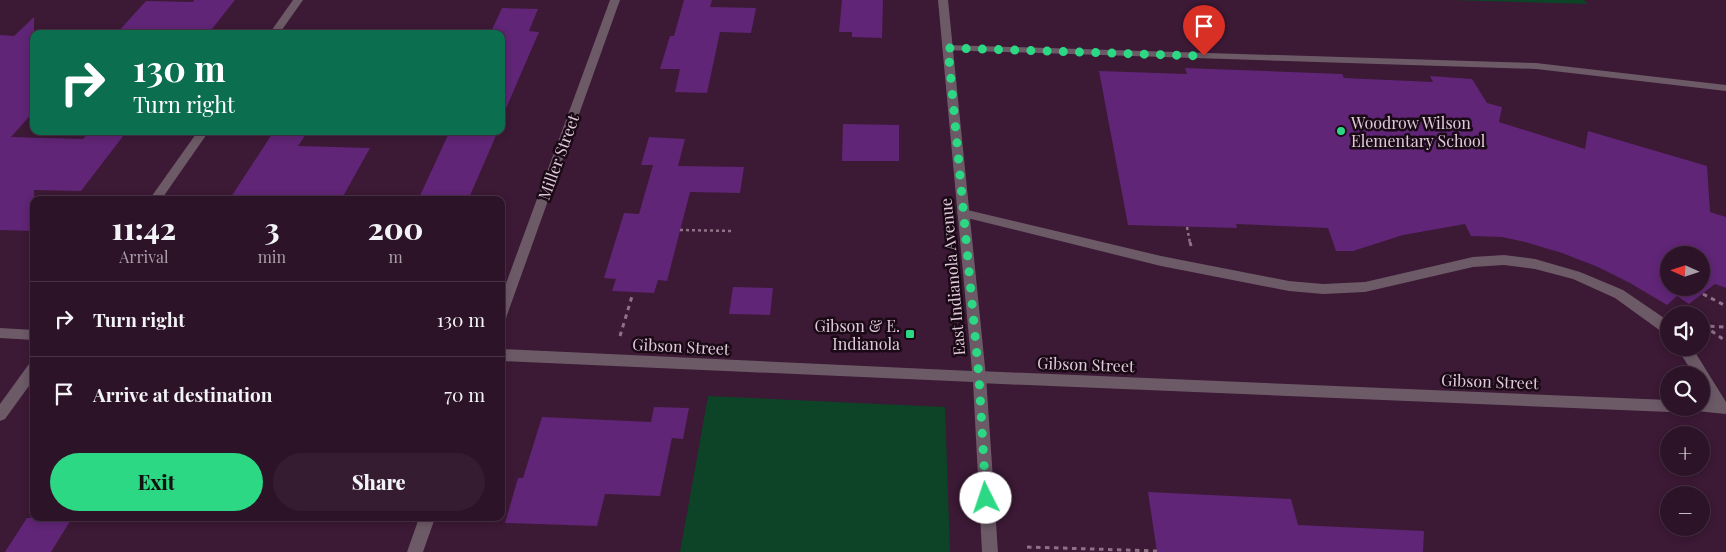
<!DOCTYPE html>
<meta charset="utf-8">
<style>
body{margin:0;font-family:"Playfair Display",serif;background:#351c30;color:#f1f3f6;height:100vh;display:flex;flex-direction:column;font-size:19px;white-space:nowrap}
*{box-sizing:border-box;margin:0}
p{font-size:16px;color:#a79ea8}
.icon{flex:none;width:28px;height:28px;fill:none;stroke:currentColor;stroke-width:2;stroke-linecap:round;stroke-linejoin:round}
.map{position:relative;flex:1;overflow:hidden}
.side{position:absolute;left:30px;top:196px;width:475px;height:325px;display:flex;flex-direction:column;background:#2d1328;border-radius:10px;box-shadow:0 2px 8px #0003,0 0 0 1px #483245}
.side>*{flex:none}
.guide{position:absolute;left:30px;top:30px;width:475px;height:105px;border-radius:10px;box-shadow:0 2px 8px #0003,0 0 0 1px #483245;background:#0b6e4f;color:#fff;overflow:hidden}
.needle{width:32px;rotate:273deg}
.buttons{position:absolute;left:1660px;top:246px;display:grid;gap:10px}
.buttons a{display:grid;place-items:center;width:50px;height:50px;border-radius:50%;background:#2d1328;box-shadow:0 2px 8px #0003,0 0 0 1px #483245;font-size:25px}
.pin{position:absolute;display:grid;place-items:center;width:42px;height:42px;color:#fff;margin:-51px -21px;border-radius:50% 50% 50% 0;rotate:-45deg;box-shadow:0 0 5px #0007}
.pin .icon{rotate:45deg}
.me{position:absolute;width:55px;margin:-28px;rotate:356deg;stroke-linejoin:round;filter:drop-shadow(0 0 4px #0008)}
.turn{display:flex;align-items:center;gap:18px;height:105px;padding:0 20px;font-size:22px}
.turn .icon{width:65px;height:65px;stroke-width:2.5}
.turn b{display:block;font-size:35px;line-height:42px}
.eta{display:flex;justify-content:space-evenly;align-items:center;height:85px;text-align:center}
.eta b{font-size:30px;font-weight:800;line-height:35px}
.primary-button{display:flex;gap:10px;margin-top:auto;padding:10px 20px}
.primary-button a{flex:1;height:58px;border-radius:30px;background:#2dd884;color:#111;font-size:20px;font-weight:800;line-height:58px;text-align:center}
.primary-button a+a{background:#351c30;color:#f1f3f6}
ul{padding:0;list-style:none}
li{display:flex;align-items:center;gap:15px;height:75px;padding:0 20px;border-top:1px solid #483245}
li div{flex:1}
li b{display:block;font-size:19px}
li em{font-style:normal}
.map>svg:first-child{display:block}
</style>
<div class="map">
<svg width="1726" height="552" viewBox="0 0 1726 552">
<rect width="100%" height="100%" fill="#3c1935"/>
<g fill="#0d4327">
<path d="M1449 0H1584L1587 4Z"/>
<path d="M708 396 945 407 950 552H680Z"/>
</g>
<g fill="#602576" fill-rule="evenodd">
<path d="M194 0H235L208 34H116L146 1 193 2Z"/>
<path d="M684 0H712L710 7 756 8 751 33 720 32 707 93 675 92 680 69H660L670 36H674Z"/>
<path d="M842 0H883L882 38 852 37V32H839Z"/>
<path d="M502 8 538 9 529 31 539 32 501 120V34H490Z"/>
<path d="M34 17V111L11 137 83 139 90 131H127L81 191 34 190V231L0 230V35L14 36Z"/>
<path d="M1185 68 1342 74 1344 78 1433 82 1430 76 1472 79 1487 103 1502 107 1499 122 1585 149 1588 131 1707 166 1710 212 1726 217V288L1715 284 1689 304 1677 296 1667 305 1630 283 1598 267 1562 253 1525 242 1502 237 1471 236 1465 224 1403 235 1353 251H1336L1328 228 1236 224 1237 228 1128 225 1099 71 1187 74ZM1669 255H1701V288H1669Z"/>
<path d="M843 124 899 125V161H842Z"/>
<path d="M274 131H308L298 146 370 148 341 200H229Z"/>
<path d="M452 131H498L468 200H418L448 135H450Z"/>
<path d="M649 137 685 139 678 166 744 167 740 193 690 192 667 281 658 280 654 293 612 291 616 279 604 278 624 213 639 214 653 165H641Z"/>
<path d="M733 287 773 288 770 315 729 314Z"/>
<path d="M654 407 689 408 683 439 672 438 660 496 605 494 597 526 505 523 518 478H523L542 417 651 422Z"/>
<path d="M1148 492 1291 499 1298 525 1424 531 1423 552H1157Z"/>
<path d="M27 518H72L51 552H5Z"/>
</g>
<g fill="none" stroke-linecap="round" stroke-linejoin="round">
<g stroke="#8f7288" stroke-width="2.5" stroke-dasharray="3 3" stroke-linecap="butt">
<path d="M1187 227 1190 243"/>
<path d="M680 230 734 231"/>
</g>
<g stroke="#8f7288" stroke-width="3" stroke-dasharray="4.5 4.5" stroke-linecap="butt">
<path d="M1190 242 1191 246"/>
<path d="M1703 294 1726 306"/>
<path d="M1701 326 1726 327"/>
<path d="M1704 326 1726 341"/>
<path d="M620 336 633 293"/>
<path d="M1027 547 1157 551"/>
</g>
<g fill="#6c5a67" fill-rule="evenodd">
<path d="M947 45 1536 63 1726 85V91L1536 69 943 50V46Z"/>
<path d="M963 209 1161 256 1289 281 1323 284 1365 282 1473 257 1504 255 1535 259 1580 272 1623 290 1667 320 1669 323V337L1615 298 1573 279 1535 269 1504 265 1473 267 1365 292 1323 294 1289 291 1161 266 959 216 957 213 959 210Z"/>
<path d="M1677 348H1691L1695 352 1726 402V413C1716 416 1706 396 1702 388 1701 384 1701 379 1701 375H1694Z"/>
</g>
<g fill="#6c5a67" fill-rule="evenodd">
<path d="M293 0H303L279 34H269Z"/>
<path d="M610 0H620L507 315 506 319 501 320V297Z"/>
<path d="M198 131H209L161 200H149Z"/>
<path d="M34 362V379L5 419 0 421V404L29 364Z"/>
<path d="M979 371 1669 400V408H1675L1669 412 979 383 974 381 972 377 974 373Z"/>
<path d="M1701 401 1726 402V414L1696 411 1694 408H1701Z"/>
<path d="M419 518H435L423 552H407Z"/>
</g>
<g fill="#6c5a67" fill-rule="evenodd">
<path d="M938 0H948L986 377 998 552H982L973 382 501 361V349L972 371Z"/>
<path d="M0 328 34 330V340L0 338Z"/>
</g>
</g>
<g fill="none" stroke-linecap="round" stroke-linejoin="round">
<path stroke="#2dd884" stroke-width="9" stroke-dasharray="0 16.2" d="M986 498 979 377 948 48 1204 56"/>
</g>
<g fill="#2dd884" stroke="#1a0a16" stroke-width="2">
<circle cx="1341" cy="131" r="5"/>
<rect x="905" y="329" width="10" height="10" rx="2.5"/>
</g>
<g text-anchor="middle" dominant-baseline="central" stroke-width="5" stroke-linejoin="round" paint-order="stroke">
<g font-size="16" fill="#e0c9da" stroke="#1a0a16" text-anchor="start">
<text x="1351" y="122">Woodrow Wilson<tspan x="1351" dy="18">Elementary School</tspan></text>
<text x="900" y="325" text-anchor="end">Gibson &amp; E.<tspan x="900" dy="18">Indianola</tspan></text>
</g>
<g font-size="16" fill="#e0c9da" stroke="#1a0a16">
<text transform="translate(558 157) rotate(-70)">Miller Street</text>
<text transform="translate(952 277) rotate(-95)">East Indianola Avenue</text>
<text transform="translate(681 346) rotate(3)">Gibson Street</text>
<text transform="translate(1086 364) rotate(2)">Gibson Street</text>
<text transform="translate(1490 381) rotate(2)">Gibson Street</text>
</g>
</g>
</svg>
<div class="buttons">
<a><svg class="needle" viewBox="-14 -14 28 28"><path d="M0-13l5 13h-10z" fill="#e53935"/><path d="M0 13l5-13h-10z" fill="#a79ea8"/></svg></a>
<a><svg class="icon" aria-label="sound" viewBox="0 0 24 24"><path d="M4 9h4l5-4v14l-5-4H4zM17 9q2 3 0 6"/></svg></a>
<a><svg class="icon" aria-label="search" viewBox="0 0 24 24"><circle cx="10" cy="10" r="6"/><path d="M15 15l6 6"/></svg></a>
<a>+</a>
<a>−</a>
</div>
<div class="pin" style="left:1204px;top:56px;background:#d93025"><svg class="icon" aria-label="arrive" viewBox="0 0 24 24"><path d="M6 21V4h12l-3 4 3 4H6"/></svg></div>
<svg class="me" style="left:986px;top:498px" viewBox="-20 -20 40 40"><circle r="19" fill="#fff"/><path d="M0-13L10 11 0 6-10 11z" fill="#2dd884"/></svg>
<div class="guide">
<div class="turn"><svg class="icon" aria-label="right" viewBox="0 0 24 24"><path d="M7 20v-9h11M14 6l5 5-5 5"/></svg><div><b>130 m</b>Turn right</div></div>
</div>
<section class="side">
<div class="eta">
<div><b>11:42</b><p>Arrival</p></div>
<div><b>3</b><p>min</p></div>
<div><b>200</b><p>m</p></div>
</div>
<ul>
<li><svg class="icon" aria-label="right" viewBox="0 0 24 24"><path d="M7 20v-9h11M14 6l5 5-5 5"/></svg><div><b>Turn right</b></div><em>130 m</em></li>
<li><svg class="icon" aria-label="arrive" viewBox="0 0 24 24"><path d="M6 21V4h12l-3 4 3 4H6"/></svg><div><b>Arrive at destination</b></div><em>70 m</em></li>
</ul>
<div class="primary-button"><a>Exit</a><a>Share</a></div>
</section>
</div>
